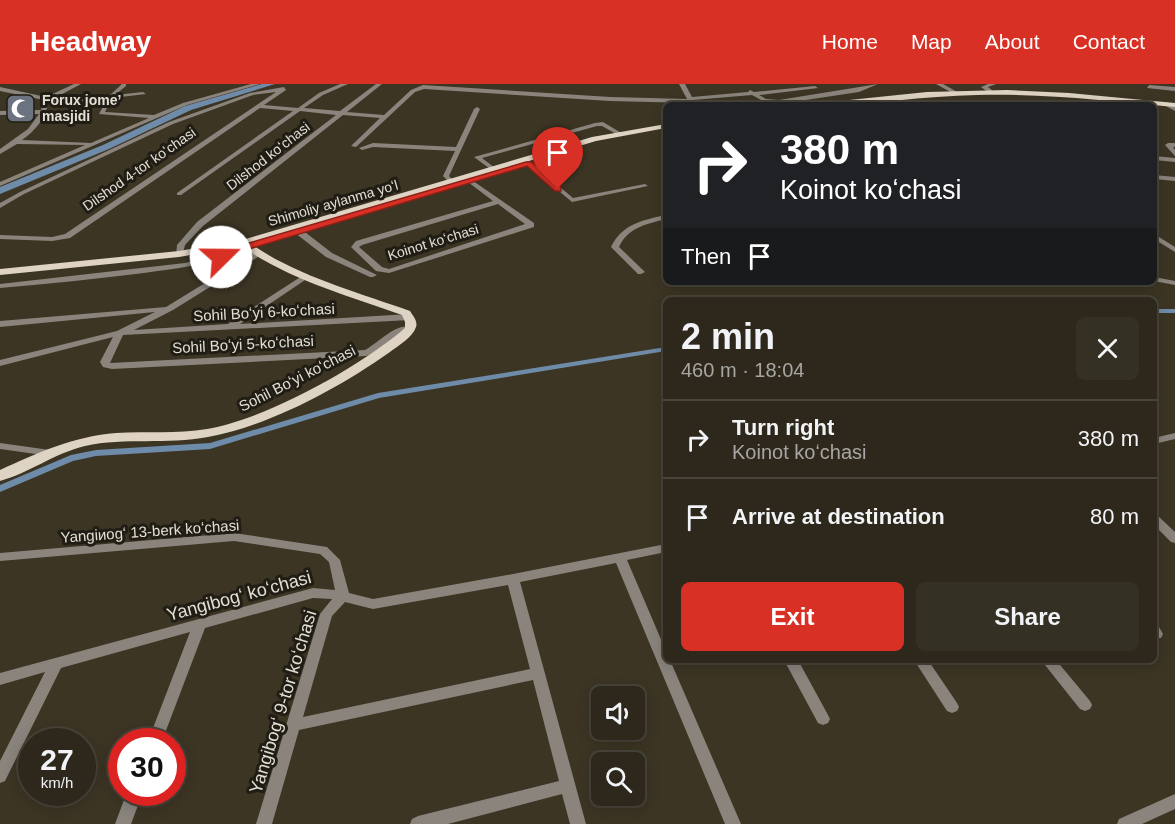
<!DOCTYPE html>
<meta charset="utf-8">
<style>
body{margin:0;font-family:Helvetica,sans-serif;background:#353024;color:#f1f3f6;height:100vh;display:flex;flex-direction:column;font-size:22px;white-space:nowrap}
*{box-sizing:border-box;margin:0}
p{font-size:20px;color:#a7a6a3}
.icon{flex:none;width:33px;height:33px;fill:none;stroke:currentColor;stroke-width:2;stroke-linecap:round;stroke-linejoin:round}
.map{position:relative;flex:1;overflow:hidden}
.side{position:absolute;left:663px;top:213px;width:494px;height:366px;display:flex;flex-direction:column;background:#2d281b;border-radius:9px;box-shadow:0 3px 15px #0003,0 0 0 2px #48443a}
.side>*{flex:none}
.guide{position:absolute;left:663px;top:18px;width:494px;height:183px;border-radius:9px;box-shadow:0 3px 15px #0003,0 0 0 2px #48443a;background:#202124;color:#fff;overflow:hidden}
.buttons{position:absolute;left:591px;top:602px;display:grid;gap:12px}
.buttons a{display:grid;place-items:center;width:54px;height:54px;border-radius:9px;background:#2d281b;box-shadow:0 3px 15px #0003,0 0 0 2px #48443a;font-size:30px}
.speed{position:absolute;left:18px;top:644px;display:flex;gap:12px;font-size:30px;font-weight:700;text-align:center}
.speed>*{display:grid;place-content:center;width:78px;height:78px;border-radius:50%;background:#2d281b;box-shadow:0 3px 15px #0003,0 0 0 2px #48443a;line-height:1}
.speed small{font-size:15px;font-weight:400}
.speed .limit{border:9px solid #d22;background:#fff;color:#111}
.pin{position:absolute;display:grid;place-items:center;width:51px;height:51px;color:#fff;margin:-62px -26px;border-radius:50% 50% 50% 0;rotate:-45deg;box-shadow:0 0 6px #0007}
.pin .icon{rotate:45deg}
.me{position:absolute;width:66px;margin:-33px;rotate:68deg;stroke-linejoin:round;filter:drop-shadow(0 0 4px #0008)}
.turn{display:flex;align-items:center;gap:21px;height:126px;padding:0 18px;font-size:27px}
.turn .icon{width:78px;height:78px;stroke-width:2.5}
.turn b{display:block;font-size:42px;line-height:51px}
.then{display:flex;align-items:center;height:57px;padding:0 18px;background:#0003;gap:12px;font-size:22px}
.round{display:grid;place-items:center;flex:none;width:63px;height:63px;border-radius:9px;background:#353024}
.summary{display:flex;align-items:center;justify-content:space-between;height:102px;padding:0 18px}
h1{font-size:36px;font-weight:700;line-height:45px}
.primary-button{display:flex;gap:12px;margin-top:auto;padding:12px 18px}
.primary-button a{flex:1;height:69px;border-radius:9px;background:#d93025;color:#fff;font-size:24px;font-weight:700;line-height:69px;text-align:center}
.primary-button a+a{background:#353024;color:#f1f3f6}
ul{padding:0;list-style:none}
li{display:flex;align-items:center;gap:18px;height:78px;padding:0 18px;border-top:2px solid #48443a}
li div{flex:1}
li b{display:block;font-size:22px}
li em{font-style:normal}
header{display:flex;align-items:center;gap:36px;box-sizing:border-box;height:84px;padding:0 30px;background:#d93025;color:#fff}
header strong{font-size:28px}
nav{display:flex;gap:33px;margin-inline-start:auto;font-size:21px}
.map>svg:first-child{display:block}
</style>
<header>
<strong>Headway</strong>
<nav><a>Home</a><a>Map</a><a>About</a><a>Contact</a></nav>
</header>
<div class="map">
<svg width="1175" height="740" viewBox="0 0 1175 740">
<rect width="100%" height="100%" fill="#3c3524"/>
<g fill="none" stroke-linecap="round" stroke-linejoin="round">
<g fill="#6e8ba9" fill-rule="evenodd">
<rect x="1154" y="225" width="21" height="4"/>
<path d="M666 263V267L379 314 210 365 96 372 73 377 0 408V401L71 371 96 366 210 359 378 309Z"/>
</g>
<path fill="#6e8ba9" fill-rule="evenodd" d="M262 0H275L191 26 109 65 0 110V103L103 61 185 22Z"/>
<g fill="#8a847d" fill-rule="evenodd">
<path d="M74 0H81L49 17 109 12 122 0H126V2L115 11 143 8 146 10 112 14 105 28 154 31 183 19 251 0H260L187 21 0 102V98L85 61 17 60 0 70V65L28 45 39 30 0 31V27L41 26 44 16 0 7V3L46 13ZM107 15 99 30 149 34 91 59 22 56C35 47 45 35 48 20Z"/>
<path d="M340 0H348L323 11 304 24 340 27 376 0H382L347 28 384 31 411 6 423 1 610 13 687 15 679 0H685L692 13 748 8 750 6 754 8 815 2 818 4 759 11 766 15 779 16 878 0 859 8 779 20 763 17 752 11 693 16 691 19 610 17 424 5 415 8 356 63 351 62 380 34 343 31 203 142 185 161 182 172H176L177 161 197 138 336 31 300 27 181 111H177V109L293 27 260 24 70 154 52 157 0 155V151L52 153 65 150 276 8 253 11 173 40 24 110 0 124V119L20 108 169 38 250 9 284 3 286 6 264 21 298 24 319 9Z"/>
<path d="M936 0H943L959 9 954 10Z"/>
<path d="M988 0H996L988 3 993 7V9H989L981 3Z"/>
<path d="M1149 1 1175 3V7L1147 4Z"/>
<path d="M1164 19H1168L1175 23V27L1164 21Z"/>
<path d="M477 23 480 25 449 92 455 98 454 99H450L443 92 455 67 373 63 362 66 359 64 373 59 456 63 474 25Z"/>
<path d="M603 38 623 50 618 51 602 42H597L482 74 495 84V86L493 87 474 73 595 39Z"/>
<path d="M1168 59H1175V63H1173L1175 66V72L1165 61Z"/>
<path d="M1154 72 1175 74V78L1154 76Z"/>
<path d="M529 77 573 114 645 100 648 102 572 118 527 80V78Z"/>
<path d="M1154 91 1175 93V97L1154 95Z"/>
<path d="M466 92 534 139V143L389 189 376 187 351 163 356 157 493 117 464 95V93ZM498 120 525 140 389 185 382 183 359 163 362 161Z"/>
<path d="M666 131V135C647 140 628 143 619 163L645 188 641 190H638L611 163C622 140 643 136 666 131Z"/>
<path d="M295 145H301L332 169 377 191 373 193H370L326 173 295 149Z"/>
<path d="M1154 150 1175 163V168L1154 155Z"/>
<path d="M245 161H248V165C215 180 180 184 144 189 96 195 48 200 0 204V200L185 179 219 171Z"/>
<path d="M254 169H257L261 171 173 226 134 246 228 240 305 190H308V194L240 240 410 230 414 233 410 236 123 251 110 279 365 266C379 259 399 235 414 245L413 247 403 248 374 269 366 272 112 285 103 283 100 278 113 253 0 282V276L117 247 155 228 0 243V237L166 223Z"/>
<path d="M1154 193 1175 197V201L1154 197Z"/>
<path d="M1175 349V355L1154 360V354Z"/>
<path d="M0 359 50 366 55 369 50 372 0 365Z"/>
<path d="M1154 431 1158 432 1175 448V459L1171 458 1154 441Z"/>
<path d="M234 449 327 463 340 476 349 509 373 515 513 490 666 460V468L627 476 666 567V576H670L741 740H725L616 479 520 498 586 740H570L562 710 448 740H410L412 735 418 732 559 697 533 596 299 646 272 740H256L320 530 332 515 313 514 205 544 162 657H148L190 548 61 584 5 697 0 699V677L45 588 0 601V589L313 504 335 506 329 478 320 470 234 457 0 477V469ZM508 501 530 585 303 633 332 532 345 518 373 525Z"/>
<path d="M1154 542 1159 543 1163 550 1161 554H1154Z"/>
<path d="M784 576H798L828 631 830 635 828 639 823 641 818 639Z"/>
<path d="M914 576H928L957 619 959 623 957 627 952 629 947 627Z"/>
<path d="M1041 576H1056L1090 617 1092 621 1090 625 1085 627 1080 625Z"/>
<path d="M127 708H143L131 740H115Z"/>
<path d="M1175 710V725L1142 740H1117L1119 735Z"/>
</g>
<g fill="#dfd3c3" fill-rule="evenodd">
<path d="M1007 6 1069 9 1175 19V23C1110 17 1044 9 977 11 924 12 870 21 816 21L820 19 927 8Z"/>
<path d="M666 40V44L596 57 251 160C297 192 357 208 410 227 413 232 418 237 416 243 413 253 398 262 390 268 339 304 269 342 208 353 167 361 125 353 85 362 55 369 29 389 0 397V386C37 369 75 352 116 349 147 347 177 350 207 345 266 335 360 283 405 244V238L402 231C348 212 288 195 241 162L179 173 0 191V185L179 167 242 156 592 53Z"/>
</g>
</g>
<path fill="#d93025" stroke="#8d1f18" stroke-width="1.5" d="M526 78H532L561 103V107H555L527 82 249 165 221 176 216 173 242 161Z"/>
<defs>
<symbol id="mosque-square" viewBox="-11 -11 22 22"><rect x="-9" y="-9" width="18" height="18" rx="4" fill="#6b7280" stroke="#201d15"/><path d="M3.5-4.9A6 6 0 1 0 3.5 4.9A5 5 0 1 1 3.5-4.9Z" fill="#fff"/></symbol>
</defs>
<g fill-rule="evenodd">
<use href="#mosque-square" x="4" y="8" width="33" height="33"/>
</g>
<g text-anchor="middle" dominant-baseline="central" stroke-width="6" stroke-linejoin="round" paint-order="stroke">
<g font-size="14" font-weight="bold" fill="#e3ded4" stroke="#201d15" text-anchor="start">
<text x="42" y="16">Forux jome’<tspan x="42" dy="16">masjidi</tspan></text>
</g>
<g font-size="14" fill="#e3ded4" stroke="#201d15">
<text transform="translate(268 72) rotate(-38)">Dilshod koʻchasi</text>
<text transform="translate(139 85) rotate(-35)">Dilshod 4-tor koʻchasi</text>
<text transform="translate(333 119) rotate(-16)">Shimoliy aylanma yoʻl</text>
<text transform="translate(433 158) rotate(-17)">Koinot koʻchasi</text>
</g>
<g font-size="15" fill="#e3ded4" stroke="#201d15">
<text transform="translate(264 228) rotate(-3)">Sohil Boʻyi 6-koʻchasi</text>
<text transform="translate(243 260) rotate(-3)">Sohil Boʻyi 5-koʻchasi</text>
<text transform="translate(297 294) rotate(-27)">Sohil Boʻyi koʻchasi</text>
<text transform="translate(150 447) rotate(-4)">Yangiиogʻ 13-berk koʻchasi</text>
</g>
<g font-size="18" fill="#e3ded4" stroke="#201d15">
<text transform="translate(239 512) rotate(-15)">Yangibogʻ koʻchasi</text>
<text transform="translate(283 618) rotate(-73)">Yangibogʻ 9-tor koʻchasi</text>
</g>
</g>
</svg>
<div class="buttons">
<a><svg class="icon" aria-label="sound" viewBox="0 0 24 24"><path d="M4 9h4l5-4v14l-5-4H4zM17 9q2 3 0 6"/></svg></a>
<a><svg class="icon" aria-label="search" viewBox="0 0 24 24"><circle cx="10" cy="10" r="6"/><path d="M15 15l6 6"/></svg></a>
</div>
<div class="speed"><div>27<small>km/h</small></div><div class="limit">30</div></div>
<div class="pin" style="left:558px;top:105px;background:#d93025"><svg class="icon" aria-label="arrive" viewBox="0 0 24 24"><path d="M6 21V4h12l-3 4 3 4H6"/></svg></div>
<svg class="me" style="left:221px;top:173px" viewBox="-20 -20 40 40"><circle r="19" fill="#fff"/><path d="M0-13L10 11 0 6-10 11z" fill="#d93025"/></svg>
<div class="guide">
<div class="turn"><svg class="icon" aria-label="right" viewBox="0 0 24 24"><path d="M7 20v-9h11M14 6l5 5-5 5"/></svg><div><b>380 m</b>Koinot koʻchasi</div></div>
<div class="then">Then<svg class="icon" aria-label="arrive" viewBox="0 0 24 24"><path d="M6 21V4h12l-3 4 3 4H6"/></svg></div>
</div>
<section class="side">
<div class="summary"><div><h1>2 min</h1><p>460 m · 18:04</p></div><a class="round"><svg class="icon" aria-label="close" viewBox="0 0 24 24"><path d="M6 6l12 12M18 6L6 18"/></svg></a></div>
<ul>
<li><svg class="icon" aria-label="right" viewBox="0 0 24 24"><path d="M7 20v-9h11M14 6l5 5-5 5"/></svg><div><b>Turn right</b><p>Koinot koʻchasi</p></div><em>380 m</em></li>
<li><svg class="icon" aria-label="arrive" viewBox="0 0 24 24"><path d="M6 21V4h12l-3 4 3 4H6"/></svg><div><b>Arrive at destination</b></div><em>80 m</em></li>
</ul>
<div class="primary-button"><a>Exit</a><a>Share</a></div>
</section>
</div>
